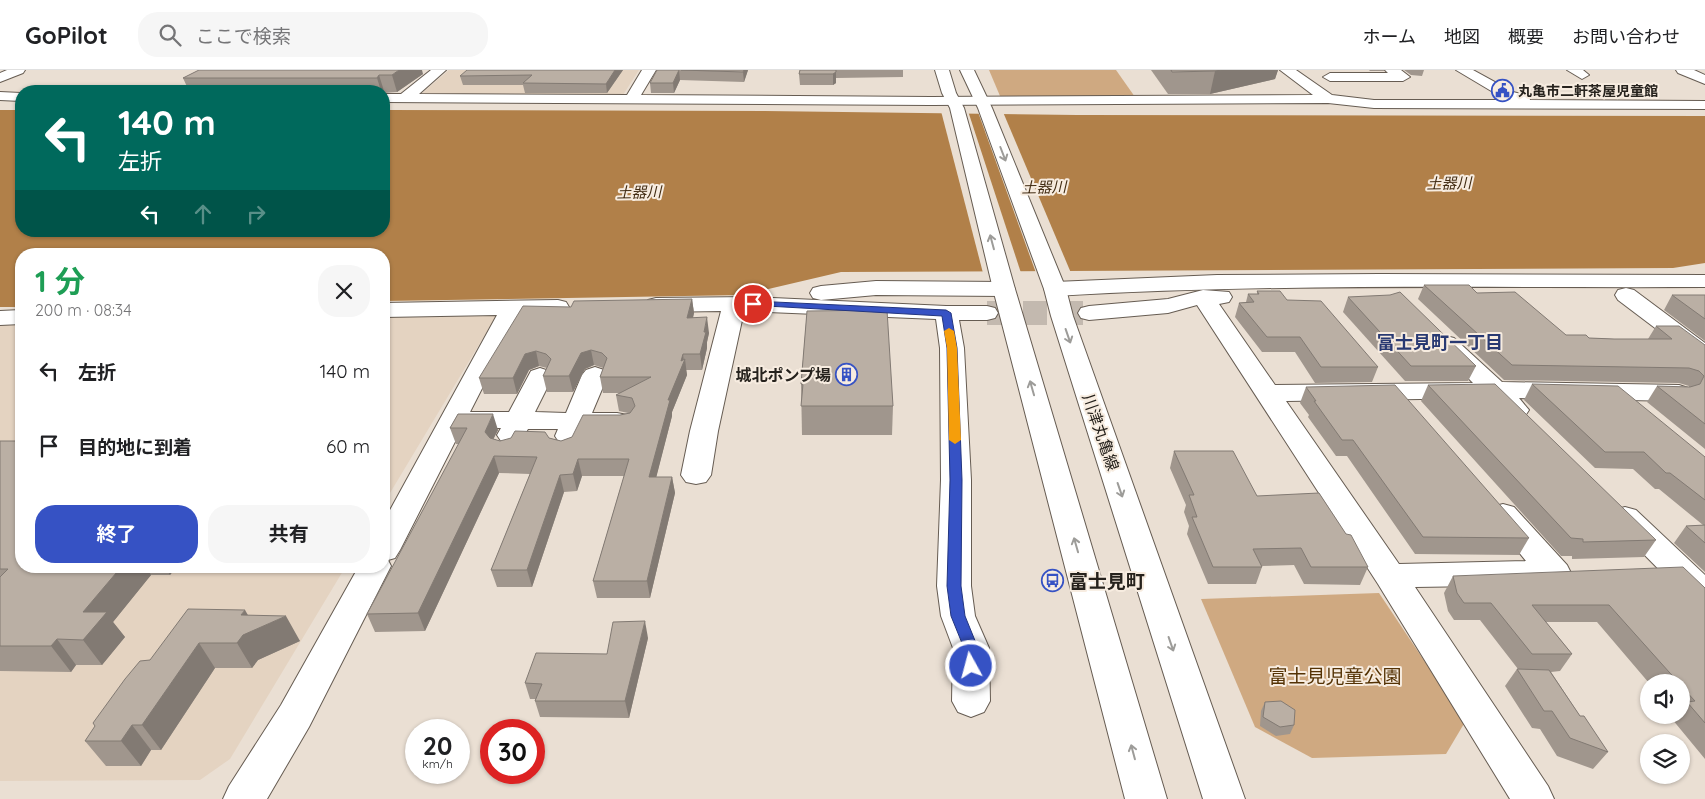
<!DOCTYPE html>
<html lang="ja">
<meta charset="utf-8">
<style>
body{margin:0;font-family:Quicksand,"Noto Sans JP",sans-serif;background:#f6f6f6;color:#202124;height:100vh;display:flex;flex-direction:column;font-size:19px;white-space:nowrap}
*{box-sizing:border-box;margin:0}
p{font-size:16px;color:#757577}
.icon{flex:none;width:28px;height:28px;fill:none;stroke:currentColor;stroke-width:2;stroke-linecap:round;stroke-linejoin:round}
.map{position:relative;flex:1;overflow:hidden}
.sheet{position:absolute;left:15px;top:178px;width:375px;height:325px;display:flex;flex-direction:column;background:#fff;border-radius:20px;box-shadow:0 1px 4px #0004}
.sheet>*{flex:none}
.hud{position:absolute;left:15px;top:15px;width:375px;height:152px;border-radius:20px;box-shadow:0 1px 4px #0004;background:#00695c;color:#fff;overflow:hidden}
.fabs{position:absolute;left:1640px;top:604px;display:grid;gap:10px}
.fabs a{display:grid;place-items:center;width:50px;height:50px;border-radius:50%;background:#fff;box-shadow:0 1px 4px #0004;font-size:25px}
.speed{position:absolute;left:405px;top:649px;display:flex;gap:10px;font-size:25px;font-weight:700;text-align:center}
.speed>*{display:grid;place-content:center;width:65px;height:65px;border-radius:50%;background:#fff;box-shadow:0 1px 4px #0004;line-height:1}
.speed small{font-size:12px;font-weight:400}
.speed .limit{border:8px solid #d22;background:#fff;color:#111}
.pin{position:absolute;display:grid;place-items:center;width:42px;height:42px;color:#fff;margin:-21px;border:2px solid #fff;border-radius:50%;box-shadow:0 1px 5px #0007}
.me{position:absolute;width:55px;margin:-28px;rotate:353deg;stroke-linejoin:round;filter:drop-shadow(0 0 4px #0008)}
.turn{display:flex;align-items:center;gap:18px;height:105px;padding:0 20px;font-size:22px}
.turn .icon{width:65px;height:65px;stroke-width:2.5}
.turn b{display:block;font-size:35px;line-height:42px}
.lanes{display:flex;align-items:center;height:48px;padding:0 20px;background:#0003;justify-content:center;gap:25px;direction:ltr}
.lanes .off{opacity:.35}
.round{display:grid;place-items:center;flex:none;width:52px;height:52px;border-radius:20px;background:#f6f6f6}
.summary{display:flex;align-items:center;justify-content:space-between;height:85px;padding:0 20px}
h1{font-size:30px;font-weight:700;line-height:38px;color:#1e9e55}
.button{display:flex;gap:10px;margin-top:auto;padding:10px 20px}
.button a{flex:1;height:58px;border-radius:20px;background:#3652c4;color:#fff;font-size:20px;font-weight:700;line-height:58px;text-align:center}
.button a+a{background:#f6f6f6;color:#202124}
ul{padding:0;list-style:none}
li{display:flex;align-items:center;gap:15px;height:75px;padding:0 20px}
li div{flex:1}
li b{display:block;font-size:19px}
li em{font-style:normal}
header{display:flex;align-items:center;gap:30px;box-sizing:border-box;height:70px;padding:0 25px;background:#fff;border-bottom:1px solid #e0e0e0}
header strong{font-size:24px}
nav{display:flex;gap:28px;margin-inline-start:auto;font-size:18px}
.search{width:350px;height:45px;background:#f6f6f6;display:flex;align-items:center;gap:12px;box-sizing:border-box;padding:0 18px;border-radius:20px;color:#757577;font-size:19px}
.map>svg:first-child{display:block}
</style>
<header>
<strong>GoPilot</strong>
<div class="search"><svg class="icon" aria-label="search" viewBox="0 0 24 24"><circle cx="10" cy="10" r="6"/><path d="M15 15l6 6"/></svg>ここで検索</div>
<nav><a>ホーム</a><a>地図</a><a>概要</a><a>お問い合わせ</a></nav>
</header>
<div class="map">
<svg width="1705" height="729" viewBox="0 0 1705 729">
<rect width="100%" height="100%" fill="#eadfd3"/>
<g fill="#e4d3c1">
<path d="M449 0H639L623 25H420Z"/>
<path d="M498 243 384 433V245Z"/>
<path d="M21 251V496H346L230 689 200 710 0 711V252Z"/>
</g>
<g fill="#cfa981">
<path d="M989 0H1116L1135 27 1000 26Z"/>
<path d="M1379 523 1465 652 1446 684 1312 688 1255 657 1201 529Z"/>
</g>
<path fill="#b18049" d="M0 40H21V161H384V40L765 41 1077 45 1705 46V193L1673 198 841 202 743 225 384 231V184H21V237H0Z"/>
<g fill="#eadfd3">
<path d="M941 41H968L1021 203H983Z"/>
<path d="M978 42H1003L1071 203H1036Z"/>
</g>
<g fill="none" stroke-linecap="round" stroke-linejoin="round">
<path stroke="#c3b9af" stroke-width="24" stroke-dasharray="24 12" stroke-linecap="butt" d="M987 243H1089"/>
<defs>
<g id="minor">
<path d="M7 0H25L23 3 0 12V3Z"/>
<path d="M431 0H446L419 24 627 25 642 0H656L641 25 931 27 1313 25 1280 0H1296L1332 25 1374 30H1511L1503 28 1456 0H1473L1513 22 1529 26 1530 30 1705 31V39L1374 38 1328 33 931 35 384 32V24H401Z"/>
<path d="M1385 0H1401L1410 7 1403 11H1330L1323 7 1330 3H1388Z"/>
<path d="M1567 0H1583L1589 5 1582 9Z"/>
<path d="M1676 0H1694L1705 5V14L1678 3Z"/>
<path d="M0 22 21 23V31L0 30Z"/>
<path d="M1380 204 1705 205V217C1488 218 1272 213 1055 226L1047 224 1044 219 1047 214 1055 212 1217 205Z"/>
<path d="M876 211 1004 212 1012 214 1015 219 1012 224 1004 226 876 225 821 230 813 228 810 223 813 218 821 216Z"/>
<path d="M1626 218 1634 220 1705 273V291L1696 289 1618 230 1615 225 1618 220Z"/>
<path d="M1203 220 1229 222 1232 227 1229 232 1219 234 1275 315 1473 313 1434 273 1438 268 1446 266 1454 268 1502 312 1679 315 1688 318 1692 323 1688 328 1679 331 1519 328 1529 340 1525 346C1508 350 1500 340 1488 328L1286 331 1399 494 1526 491 1488 444 1492 437 1503 434 1514 437 1567 495 1571 503 1567 511C1555 515 1549 512 1538 515L1415 517 1548 716 1554 729H1510L1378 514 1197 235 1168 243 1089 250 1081 248 1078 243 1081 238 1089 236 1168 229Z"/>
<path d="M753 227 946 236H987L995 238 998 243 995 248 987 250H959L964 278 971 410V516L975 546 989 578 990 631 984 642 971 647 958 642 952 631 953 578 941 546 937 516 941 410 940 278 936 249 744 241 718 361 711 405 706 412 696 414 686 412 681 405 690 361 721 241 656 242 648 240 645 235 648 230 656 228Z"/>
<path d="M558 230 566 232 569 237 566 242 558 244H520L470 342H509L531 301 540 298 549 301 553 306 535 342 566 343 582 305 586 300 595 297 604 300 608 305 592 343H617L627 345 630 351 627 357 617 359H586L579 372 569 374 559 372 555 366 558 359H528L521 371 511 373 501 371 497 365 501 358H462L400 480 395 488 388 490 391 496 309 657 267 729H223L229 716 281 635 359 496H384V451L497 245 384 247V233Z"/>
<path d="M21 240V254L0 255V241Z"/>
<path d="M1625 437 1636 440 1705 505V536L1692 533 1614 454 1610 447 1614 440Z"/>
</g>
<g id="major">
<path d="M935 0H949L956 23 964 38 1015 219 1167 729H1125L993 219 950 38 942 23Z"/>
<path d="M960 0H974L992 38 1066 219 1073 246 1245 729H1203L1051 246 1044 219 978 38Z"/>
</g>
</defs>
<use href="#minor" stroke="#665c52" stroke-width="2"/>
<use href="#major" stroke="#665c52" stroke-width="2"/>
<use href="#minor" fill="#fff" fill-rule="evenodd"/>
<use href="#major" fill="#fff" fill-rule="evenodd"/>
</g>
<g fill="#a0968d">
<path d="M623 0 607 23H525L523 15H463L460 6Z"/>
<path d="M657 0H748L744 12 680 10 674 23H651L650 13Z"/>
<path d="M800 0H903V7L836 8V13L833 15H800L799 4Z"/>
<path d="M1151 0H1278L1275 9 1210 24H1168Z"/>
<path d="M1369 0H1384V1H1370Z"/>
<path d="M1404 0H1424L1422 6 1411 5Z"/>
<path d="M423 4 397 22 384 23V21H189L183 8Z"/>
<path d="M1424 215 1477 223 1566 265 1589 268 1614 269H1648L1656 256 1705 275V379L1647 332 1657 316 1689 317V316L1679 313 1504 310 1418 229Z"/>
<path d="M1257 221 1287 230 1378 297 1372 312 1315 313 1295 282H1262L1235 247 1239 233 1246 232 1248 224H1257Z"/>
<path d="M1672 225H1705V271L1664 240Z"/>
<path d="M1348 227 1476 296 1468 311H1405L1343 242Z"/>
<path d="M692 229 694 243 693 248 709 263 707 272V278L702 300H686L687 305 672 342V346L656 407H672L675 423 650 528H597L593 511 624 406H582L577 421 564 422 532 517H497L491 500 530 404 499 403 425 561 375 562 367 544 459 374H456L450 358 458 344 498 360 493 369 500 371 549 368 561 371 572 367 620 345 628 343 619 341 616 325 621 323H603L600 307 603 298 594 295 585 299 573 322H547L543 306 547 298 539 296 529 300 517 324H484L479 308 571 237Z"/>
<path d="M807 241 893 336 892 365H802L801 314Z"/>
<path d="M1532 314 1705 387V502L1674 473 1686 456 1703 455 1659 419H1655L1633 399 1595 398 1524 330Z"/>
<path d="M1428 315 1656 470 1644 487 1572 489V486H1561L1421 331Z"/>
<path d="M1306 317 1529 468 1519 485 1415 484 1347 386H1336L1308 347 1309 345 1300 333Z"/>
<path d="M0 371 21 496H177L170 505H151L113 552 125 567 102 595H76L71 602 0 601Z"/>
<path d="M1174 381 1257 426 1368 497 1360 515 1304 514 1294 495 1262 496V497L1256 514H1208L1187 464 1189 456 1184 442 1186 435 1170 398Z"/>
<path d="M1453 506 1705 518V689L1672 649 1675 645H1681V612L1649 613 1597 552H1546L1572 584 1560 601 1551 602 1580 646 1608 682 1593 699 1557 686 1540 659 1532 658 1505 616 1517 599H1518L1480 550H1454L1448 541 1444 523Z"/>
<path d="M248 545 300 571 258 590 252 598H215L161 680H151L141 696H106L85 671 150 590Z"/>
<path d="M648 568 629 648 540 647 535 631 536 629H530L525 613 607 584Z"/>
<path d="M1265 632 1294 655 1290 664 1276 666 1260 656 1261 641Z"/>
</g>
<g fill="#827a73">
<path d="M399 0H422L423 4 397 22 392 5Z"/>
<path d="M615 0H623L607 23 606 14Z"/>
<path d="M679 0 680 10 674 23 673 13Z"/>
<path d="M744 0H748L744 12 743 2Z"/>
<path d="M836 0V13L833 15V4Z"/>
<path d="M1222 0H1278L1275 9 1210 24 1215 1Z"/>
<path d="M379 5 384 21H381L377 8Z"/>
<path d="M692 229 694 243 689 263 687 248Z"/>
<path d="M707 247 709 263 707 272V278L702 300 700 284 704 262Z"/>
<path d="M591 280 594 295 585 299 573 322 569 306 581 283Z"/>
<path d="M536 281 539 296 529 300 517 324 513 308 525 284Z"/>
<path d="M683 284 684 292 685 289 687 305 672 342V346L652 424 649 407 668 330Z"/>
<path d="M493 344 498 360 489 378 485 362Z"/>
<path d="M494 386 499 403 425 561 418 543Z"/>
<path d="M578 389 582 406 577 421 573 404Z"/>
<path d="M560 405 564 422 532 517 527 500Z"/>
<path d="M672 407 675 423 650 528 647 511Z"/>
<path d="M122 496H146L151 505 113 552 125 567 102 595 83 570V542Z"/>
<path d="M164 496H177L170 505Z"/>
<path d="M245 540 256 559 286 546 300 571 258 590 252 598 237 573 241 545Z"/>
<path d="M645 551 648 568 629 648 625 631Z"/>
<path d="M57 569 76 595 71 602 51 576Z"/>
<path d="M199 573 215 598 161 680 142 655Z"/>
<path d="M132 655 151 680 141 696 121 671Z"/>
</g>
<g fill="#baafa4" stroke="#827a73">
<path d="M199 0H399L392 5H379L377 8H183Z"/>
<path d="M467 0H615L606 14 523 13 532 5 460 6Z"/>
<path d="M657 0H679L673 13H650Z"/>
<path d="M681 0H744L743 2Z"/>
<path d="M800 0H836V2L833 4H799Z"/>
<path d="M1171 0H1222L1215 1 1172 2Z"/>
<path d="M1424 215H1469L1477 223 1515 222 1566 265H1586L1589 268 1614 269H1672L1656 256H1679L1705 275V354L1657 316 1690 317 1700 314 1704 306 1699 301 1689 298 1512 295Z"/>
<path d="M1257 221H1280L1287 230 1321 231 1378 297H1321L1300 267H1267L1239 233 1254 232 1248 224H1259Z"/>
<path d="M1400 222 1476 296H1411L1348 227 1390 225Z"/>
<path d="M1672 225H1705V249Z"/>
<path d="M692 229 687 248 707 247 704 262H706L700 284H683L681 291 685 289 668 330H670L649 407H672L647 511H593L629 389H578L573 404 560 405 527 500H491L537 387 494 386 418 543 367 544 467 358H450L458 344H493L485 362 490 368 500 371 511 368 515 361 545 362 549 368 561 371 572 367 583 345H620L630 343 635 336 632 328 616 325 651 307H600L607 288 602 283 591 280 581 283 569 306H543L551 289 546 284 536 281 525 284 513 308H479L523 236 571 237 574 231Z"/>
<path d="M887 240 893 336H801L803 314H801L807 241Z"/>
<path d="M1495 314 1656 470 1583 472V469L1571 468 1428 315Z"/>
<path d="M1532 314 1618 316 1705 387V430L1670 403H1666L1644 382H1605Z"/>
<path d="M1395 315 1529 468 1423 467 1353 370H1342L1314 331H1316L1306 317Z"/>
<path d="M0 371H21V496H122L83 542H107L83 570 57 569 51 576H0V507L8 499H0Z"/>
<path d="M1174 381H1233L1257 426 1319 423 1346 464 1351 465 1368 497H1311L1301 478 1253 479 1262 497H1213L1192 447H1197L1189 425H1194Z"/>
<path d="M1705 455V473L1686 456Z"/>
<path d="M1683 497 1705 518V653L1687 632 1695 631 1681 616V612H1678L1609 535H1532L1572 584H1532L1491 533H1464L1457 523 1453 506Z"/>
<path d="M188 539 245 540 241 545 286 546 243 565 237 573H199L142 655H132L121 671H85L95 656 93 653 125 609 140 591 150 590Z"/>
<path d="M645 551 625 631H535L542 614 525 613 536 583 607 584 613 552Z"/>
<path d="M1517 599 1549 600 1580 646H1584L1608 682 1570 668 1552 641H1544Z"/>
<path d="M1281 631 1295 640 1294 655 1280 657 1263 647 1265 632Z"/>
</g>
<defs><path id="oneway-shaft" d="M-6 0H5M1.5-3L5.5 0L1.5 3" fill="none" stroke-width="1.6" stroke-linecap="round" stroke-linejoin="round" transform="scale(1.25)"/></defs>
<g stroke="#9d9c99">
<use href="#oneway-shaft" transform="translate(1003 84) rotate(69)"/>
<use href="#oneway-shaft" transform="translate(992 172) rotate(-105)"/>
<use href="#oneway-shaft" transform="translate(1068 266) rotate(71)"/>
<use href="#oneway-shaft" transform="translate(1032 318) rotate(-106)"/>
<use href="#oneway-shaft" transform="translate(1120 420) rotate(71)"/>
<use href="#oneway-shaft" transform="translate(1076 475) rotate(-106)"/>
<use href="#oneway-shaft" transform="translate(1171 574) rotate(71)"/>
<use href="#oneway-shaft" transform="translate(1133 682) rotate(-105)"/>
</g>
<path fill="#3652c4" stroke="#23357f" d="M753 231 946 240 951 243 957 278 962 410 961 516 965 546 978 578 979 596 976 600 971 602 966 600 964 596V578L951 546 947 516 950 410 947 278 942 246 749 235 748 234Z"/>
<path fill="#f59e0b" d="M949 258 954 261 957 278 961 370 955 374 949 370 947 278 944 261Z"/>
<defs>
<symbol id="civic-ring" viewBox="-11 -11 22 22"><circle r="9.5" fill="#f7ece0" stroke="#3652c4" stroke-width="1.5"/><path d="M-.6-6.5H3V-4.5H.6V-3L4-1V1h2V6H-6V1h2V-1L-.6-3ZM-1.2 2.5V6h2.4V2.5Z" fill="#3652c4"/></symbol>
<symbol id="building-ring" viewBox="-11 -11 22 22"><circle r="9.5" fill="#f7ece0" stroke="#3652c4" stroke-width="1.5"/><path d="M-4-6H4V6H1V3H-1V6H-4ZM-2.5-4.3h1.7v1.8h-1.7ZM.8-4.3h1.7v1.8H.8ZM-2.5-1h1.7V.8h-1.7ZM.8-1h1.7V.8H.8Z" fill="#3652c4"/></symbol>
<symbol id="bus-ring" viewBox="-11 -11 22 22"><circle r="9.5" fill="#f7ece0" stroke="#3652c4" stroke-width="1.5"/><path d="M-5-6H5V4H4V6H2V4H-2V6H-4V4H-5ZM-3.5-4V0h7V-4ZM-3.5 1.2v1.5H-2V1.2ZM2 1.2v1.5H3.5V1.2Z" fill="#3652c4"/></symbol>
</defs>
<g fill-rule="evenodd">
<use href="#civic-ring" x="1490" y="8" width="25" height="25"/>
<use href="#building-ring" x="834" y="292" width="25" height="25"/>
<use href="#bus-ring" x="1040" y="498" width="25" height="25"/>
</g>
<g text-anchor="middle" dominant-baseline="central" stroke-width="4" stroke-linejoin="round" paint-order="stroke">
<g font-size="14" font-weight="bold" fill="#26221d" stroke="#f7ece0" text-anchor="start">
<text x="1518" y="21">丸亀市二軒茶屋児童館</text>
</g>
<g font-size="15" font-style="italic" fill="#422c13" stroke="#f7ece0">
<text transform="translate(1449 113) rotate(-1)">土器川</text>
<text transform="translate(1044 117) rotate(-1)">土器川</text>
<text transform="translate(639 122) rotate(-1)">土器川</text>
</g>
<g font-size="16" font-weight="bold" fill="#26221d" stroke="#f7ece0" text-anchor="end">
<text x="831" y="305">城北ポンプ場</text>
</g>
<g font-size="16" fill="#26221d" stroke="#f7ece0">
<text transform="translate(1101 362) rotate(71)">川津丸亀線</text>
</g>
<g font-size="18" font-weight="bold" fill="#283972" stroke="#f7ece0">
<text x="1440" y="272">富士見町一丁目</text>
</g>
<g font-size="19" font-weight="bold" fill="#26221d" stroke="#f7ece0" text-anchor="start">
<text x="1069" y="511">富士見町</text>
</g>
<g font-size="19" fill="#543204" stroke="#f7ece0">
<text x="1335" y="606">富士見児童公園</text>
</g>
</g>
</svg>
<div class="fabs">
<a><svg class="icon" aria-label="sound" viewBox="0 0 24 24"><path d="M4 9h4l5-4v14l-5-4H4zM17 9q2 3 0 6"/></svg></a>
<a><svg class="icon" aria-label="layers" viewBox="0 0 24 24"><path d="M12 4l9 5-9 5-9-5zM3 14l9 5 9-5"/></svg></a>
</div>
<div class="speed"><div>20<small>km/h</small></div><div class="limit">30</div></div>
<div class="pin" style="left:753px;top:234px;background:#d93025"><svg class="icon" aria-label="arrive" viewBox="0 0 24 24"><path d="M6 21V4h12l-3 4 3 4H6"/></svg></div>
<svg class="me" style="left:971px;top:596px" viewBox="-20 -20 40 40"><circle r="17" fill="#3652c4" stroke="#fff" stroke-width="3"/><path d="M0-11L8 9 0 5-8 9z" fill="#fff"/></svg>
<div class="hud">
<div class="turn"><svg class="icon" aria-label="left" viewBox="0 0 24 24"><path d="M17 20v-9H6M10 6l-5 5 5 5"/></svg><div><b>140 m</b>左折</div></div>
<div class="lanes"><svg class="icon" aria-label="left" viewBox="0 0 24 24"><path d="M17 20v-9H6M10 6l-5 5 5 5"/></svg><svg class="icon off" aria-label="ahead" viewBox="0 0 24 24"><path d="M12 20V5M6 11l6-6 6 6"/></svg><svg class="icon off" aria-label="right" viewBox="0 0 24 24"><path d="M7 20v-9h11M14 6l5 5-5 5"/></svg></div>
</div>
<section class="sheet">
<div class="summary"><div><h1>1 分</h1><p>200 m · 08:34</p></div><a class="round"><svg class="icon" aria-label="close" viewBox="0 0 24 24"><path d="M6 6l12 12M18 6L6 18"/></svg></a></div>
<ul>
<li><svg class="icon" aria-label="left" viewBox="0 0 24 24"><path d="M17 20v-9H6M10 6l-5 5 5 5"/></svg><div><b>左折</b></div><em>140 m</em></li>
<li><svg class="icon" aria-label="arrive" viewBox="0 0 24 24"><path d="M6 21V4h12l-3 4 3 4H6"/></svg><div><b>目的地に到着</b></div><em>60 m</em></li>
</ul>
<div class="button"><a>終了</a><a>共有</a></div>
</section>
</div>
